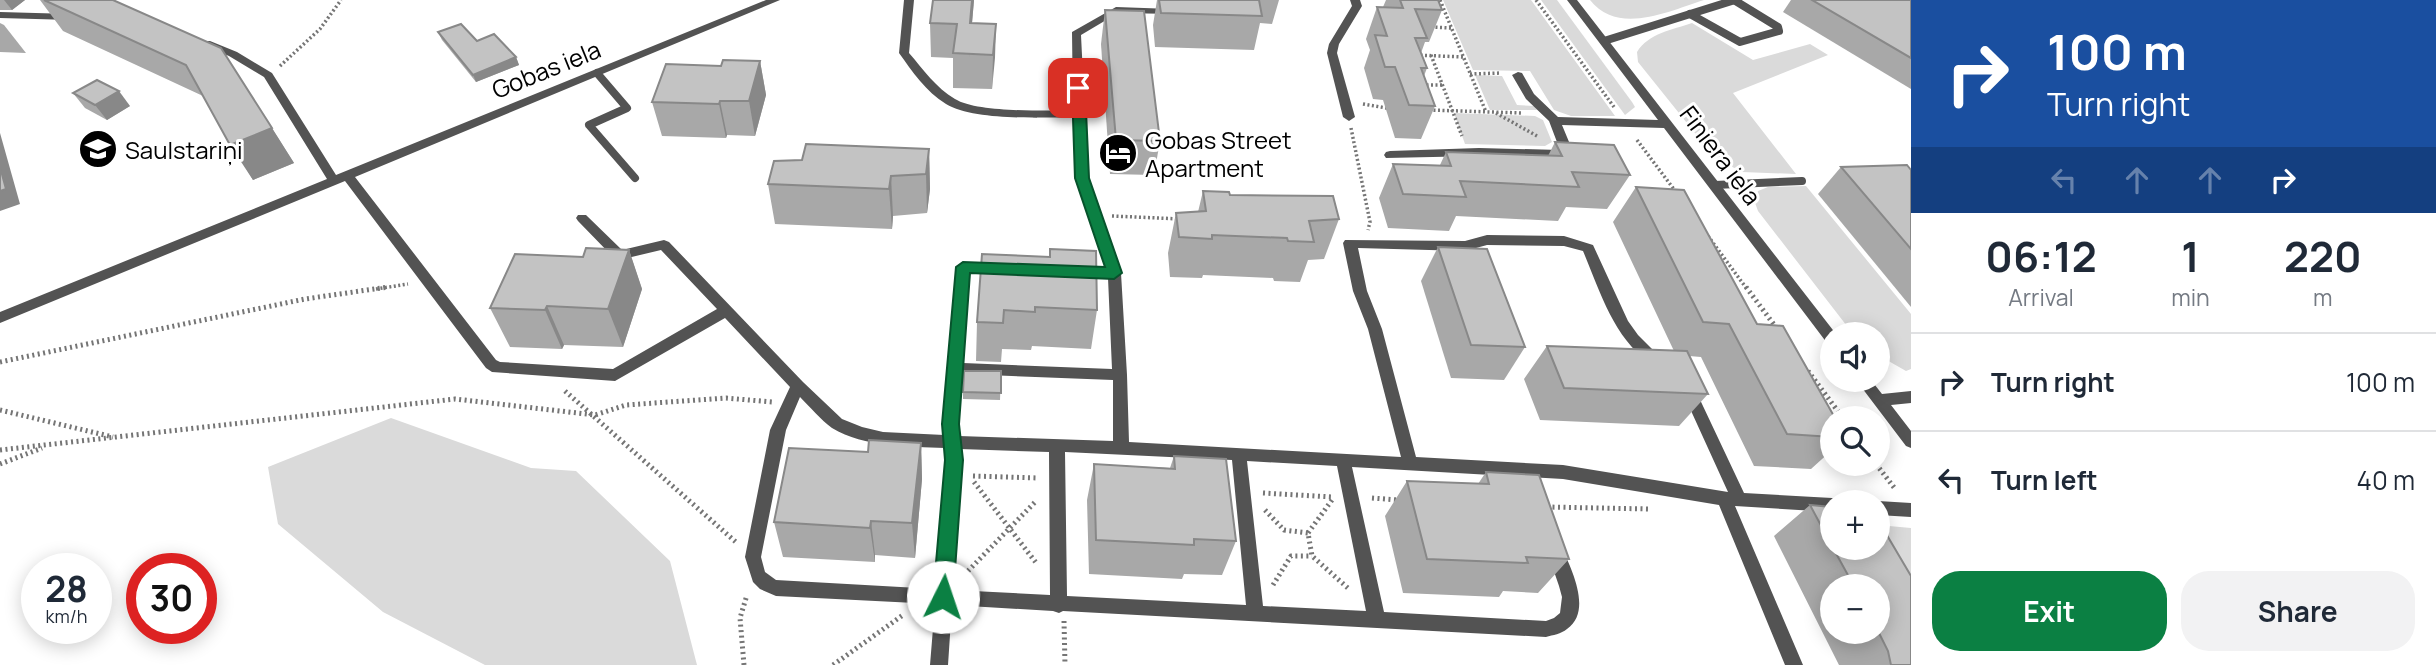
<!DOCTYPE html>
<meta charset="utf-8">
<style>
body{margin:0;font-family:Manrope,sans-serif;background:#f2f2f3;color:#1f2937;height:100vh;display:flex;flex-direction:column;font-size:26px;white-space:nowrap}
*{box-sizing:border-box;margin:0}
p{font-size:23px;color:#747a83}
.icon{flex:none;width:38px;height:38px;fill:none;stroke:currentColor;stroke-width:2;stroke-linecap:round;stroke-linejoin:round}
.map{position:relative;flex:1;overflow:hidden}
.side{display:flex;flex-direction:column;background:#fff;width:525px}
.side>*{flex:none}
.banner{background:#1a4fa0;color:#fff;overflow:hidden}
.controls{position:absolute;left:1820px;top:322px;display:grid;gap:14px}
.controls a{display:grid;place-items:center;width:70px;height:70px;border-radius:50%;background:#fff;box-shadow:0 4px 18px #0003;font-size:35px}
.speed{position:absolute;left:21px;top:553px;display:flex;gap:14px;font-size:35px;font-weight:700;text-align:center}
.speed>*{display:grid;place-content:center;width:91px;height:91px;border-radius:50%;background:#fff;box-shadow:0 4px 18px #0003;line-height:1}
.speed small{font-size:18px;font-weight:400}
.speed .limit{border:10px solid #d22;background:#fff;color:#111}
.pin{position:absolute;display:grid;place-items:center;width:60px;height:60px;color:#fff;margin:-30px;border-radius:14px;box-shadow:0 4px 10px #0006}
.me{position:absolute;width:77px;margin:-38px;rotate:4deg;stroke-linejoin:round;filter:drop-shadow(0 0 5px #0008)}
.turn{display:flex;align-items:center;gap:24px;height:147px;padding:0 21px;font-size:32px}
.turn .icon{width:91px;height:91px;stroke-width:2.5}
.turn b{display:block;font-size:49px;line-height:60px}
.lanes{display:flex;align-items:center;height:66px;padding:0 21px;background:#0003;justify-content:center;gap:35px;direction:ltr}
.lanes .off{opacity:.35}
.eta{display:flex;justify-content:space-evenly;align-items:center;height:119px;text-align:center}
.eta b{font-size:42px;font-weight:700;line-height:49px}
.primary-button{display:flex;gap:14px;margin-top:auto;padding:14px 21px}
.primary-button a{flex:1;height:80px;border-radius:28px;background:#0b8043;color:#fff;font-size:28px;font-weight:700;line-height:80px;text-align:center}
.primary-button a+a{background:#f2f2f3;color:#1f2937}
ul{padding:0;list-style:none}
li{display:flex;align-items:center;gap:21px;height:98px;padding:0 21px;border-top:2px solid #e0e1e3}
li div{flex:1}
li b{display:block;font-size:26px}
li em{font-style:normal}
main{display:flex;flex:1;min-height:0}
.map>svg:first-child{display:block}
</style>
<main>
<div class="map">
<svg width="1911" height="665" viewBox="0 0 1911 665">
<rect width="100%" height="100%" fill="#fff"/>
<g fill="#dadada">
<path d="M1443 0H1531L1615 116H1571L1554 110 1530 71 1473 70Z"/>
<path d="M1541 0H1557L1632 102 1635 107 1625 115Z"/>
<path d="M1590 0H1704C1669 11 1618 36 1590 0Z"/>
<path d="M1692 23 1753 60 1810 44 1828 55 1733 93 1796 174 1742 172 1715 158 1638 62 1637 52C1649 33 1672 30 1692 23Z"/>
<path d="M1475 75 1502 76 1517 105 1535 106 1537 110H1490Z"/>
<path d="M1454 113 1535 116 1543 120 1552 142 1545 146 1465 144Z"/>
<path d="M1806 186 1911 314V369L1906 371 1878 355V334H1853L1850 330 1758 211 1754 200 1758 191 1768 187Z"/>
<path d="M391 418 531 468 576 471 670 561 697 665H485L383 612 278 524 268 467Z"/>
<path d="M1878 525 1911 528V587Z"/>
</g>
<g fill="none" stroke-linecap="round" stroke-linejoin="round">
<g stroke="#757575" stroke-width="3.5" stroke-dasharray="2 2.5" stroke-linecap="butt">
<path d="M1440 0 1486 112"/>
<path d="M1536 0 1614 107"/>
<path d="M1431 27 1451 28"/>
<path d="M1416 55 1463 57"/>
<path d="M1431 55 1462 136"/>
<path d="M280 66 320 29 341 0"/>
<path d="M1470 74 1501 73"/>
<path d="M1422 85H1442"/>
<path d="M1363 104 1392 109"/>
<path d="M1429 110 1522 113"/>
<path d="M1496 113 1537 136"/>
<path d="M1351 128 1370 222 1368 230"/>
<path d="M1637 140 1676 192"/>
<path d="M1112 216 1181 219"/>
<path d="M1708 236 1747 289"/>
<path d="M376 289 408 284"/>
</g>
<g stroke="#757575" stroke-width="5" stroke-dasharray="2 3.5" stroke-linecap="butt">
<path d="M1746 287 1778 330"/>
<path d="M0 362 305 299 388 287"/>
<path d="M1808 371 1843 418"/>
<path d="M565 391 737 543"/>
<path d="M0 410 113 437"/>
<path d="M0 450 455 399 595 415 626 405 726 398 772 402"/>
<path d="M0 464 42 448"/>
<path d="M1876 464 1896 490"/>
<path d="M973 476 1038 478"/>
<path d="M974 482 1037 564"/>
<path d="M1263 493 1332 497"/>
<path d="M1372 498 1398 500"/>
<path d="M1332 500 1308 533 1312 556 1349 589"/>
<path d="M1547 507 1650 509"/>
<path d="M1265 510 1284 530 1308 533"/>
<path d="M968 571 1037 500"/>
<path d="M1273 585 1291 556H1312"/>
<path d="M1064 621 1065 665"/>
<path d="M744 665 740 618 747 595"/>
<path d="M833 665 903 615"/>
</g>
<g stroke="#535353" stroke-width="8">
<path d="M1690 14 1740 42 1779 31 1778 27 1734 0"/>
<path d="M1604 41 1735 0"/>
<path d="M597 73 627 108 589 125 635 178"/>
<path d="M1715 185 1802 181"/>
</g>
<g fill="#535353" fill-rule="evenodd">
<path d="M766 0H780L355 177 496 360 500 362 613 369 717 309 661 250 619 260 614 258 578 221 576 218 578 215H586L622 250 664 240 669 242 803 382 842 419 862 427 883 432 944 435 942 424 956 267C965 259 995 261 1004 269L997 274 969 272 963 363 1112 369 1108 278 1077 277 1070 272 1077 267 1106 268 1076 178 1074 118C1040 117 974 121 946 104 926 92 912 71 899 53L904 0H914L909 53C923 69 936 88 955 99 978 113 1044 110 1073 111L1072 32 1116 7 1172 9 1177 12 1176 14 1118 13 1081 35 1088 178 1121 273 1127 375 1129 442 1401 457 1368 329 1353 291 1343 243 1345 240 1465 241 1487 235 1564 236 1593 245 1628 321 1638 335 1662 359 1660 363H1650C1613 337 1600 291 1583 251L1564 246 1487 245 1465 251 1358 248 1367 291 1382 329 1416 457 1563 465 1728 492 1682 391 1684 387H1694L1744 493 1832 498 1839 502H1832V512L1735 506 1803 665H1785L1719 505 1563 479 1352 467 1384 612 1546 621 1554 618 1560 613 1562 597 1559 586 1547 551 1549 546 1555 544 1561 546C1571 568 1593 611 1567 629 1561 634 1553 635 1546 637L1063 611 1059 613 1053 611 952 605 948 665H930L935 604 776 596 760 589 753 582 745 557 770 430 790 387 725 318 615 381 492 372 486 368 345 181 0 323V312L327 179 264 77 229 56 202 45V41H210L237 52 272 73 336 175ZM962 374 1113 380V441L959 436 958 424ZM800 397C810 407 821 420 832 428 865 448 908 446 945 448L946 460 936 589 776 580 765 572 761 557 786 430ZM960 449 1049 452 1050 595 953 590 962 460ZM1065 452 1232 460 1246 605 1067 596ZM1247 461 1337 466 1366 611 1263 606Z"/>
<path d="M1350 0H1360L1362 6 1339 44 1337 53 1355 117 1349 121 1343 117 1327 53 1329 44 1352 6Z"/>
<path d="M1567 0H1577L1836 334H1832V344L1827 343 1664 128 1562 125 1574 154 1568 158 1479 156 1386 158 1384 155 1386 152 1390 151 1479 148 1560 150 1549 121 1526 99 1512 75 1518 72 1522 73 1534 94 1558 117 1658 120Z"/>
<path d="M0 12 71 14 76 17 71 20 0 18Z"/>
<path d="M1856 380H1871L1882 394 1911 391V403L1891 405 1911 431V448L1906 446Z"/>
<path d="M1878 501 1911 503V517L1878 515V502H1875Z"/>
</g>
</g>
<g fill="#a8a8a8" fill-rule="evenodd">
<path d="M0 0H25L12 10H0Z"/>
<path d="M40 0H113L221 48 294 163 253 180 203 96 63 31Z"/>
<path d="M933 0H974L972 23 996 24 992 89 953 88V58L931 57 930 23Z"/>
<path d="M1157 0H1279L1272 24 1260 23 1254 50 1155 47 1153 25Z"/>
<path d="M1386 0H1438L1442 10 1429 42H1425L1421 53 1427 68 1424 76 1435 106 1421 139 1395 138 1383 100 1373 99 1364 68 1370 50 1366 39 1377 7H1383Z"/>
<path d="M1791 0H1911V89L1783 12Z"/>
<path d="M1105 10 1160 141 1154 175 1110 174 1101 44Z"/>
<path d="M0 23 4 25 26 53 0 52Z"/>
<path d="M438 32 477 41 516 57 519 65 476 82 442 40Z"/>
<path d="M760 61 766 95 755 136 727 135 726 138 662 136 652 102 721 66Z"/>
<path d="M73 93 130 106 107 120 85 108Z"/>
<path d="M1555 142 1630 175 1607 209 1566 207 1558 221 1456 216 1449 231 1388 228 1379 198 1393 164 1440 165 1446 152 1548 156Z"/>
<path d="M929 149 930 189 927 213 893 216 892 229 775 224 768 184 802 160Z"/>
<path d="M1841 167 1911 170V307L1818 194Z"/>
<path d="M1636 187 1757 324 1832 418V450L1811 469 1754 466 1701 357 1689 356 1708 394 1679 426 1540 420 1524 379 1547 346 1674 351 1613 222Z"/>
<path d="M1203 191 1230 195 1339 219 1324 259 1308 260 1300 282 1274 281 1273 278 1203 275 1202 278 1170 277 1168 253 1176 213 1198 212Z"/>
<path d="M1438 247 1525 347 1504 380 1451 378 1421 281Z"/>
<path d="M1050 249 1097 310 1091 349 1032 346 1031 350 1002 349 1001 362 976 361 977 322 1049 257Z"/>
<path d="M629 250 642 289 623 347 564 345 562 349 510 347 490 308 583 257Z"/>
<path d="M1001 371 1000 400 963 399V392Z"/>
<path d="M921 443 922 479 915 558 875 555V562L783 557 774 522 868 452Z"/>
<path d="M1174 456 1236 541 1222 575 1184 574 1182 579 1089 574 1087 500 1094 464 1170 468Z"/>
<path d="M1486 472 1569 559 1538 593 1503 591 1499 597 1403 593 1385 516 1407 481 1478 484Z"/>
<path d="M1810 505 1832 507V548H1878L1911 665H1839L1774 536ZM1832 586H1878V632H1832Z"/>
</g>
<g fill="#888">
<path d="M4 0H25L12 10Z"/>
<path d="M972 0H974L969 57 970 23Z"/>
<path d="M996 24 995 58 992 89 993 55Z"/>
<path d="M516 57 519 65 476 82 473 75Z"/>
<path d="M760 61 766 95 755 136 749 101Z"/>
<path d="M119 91 130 106 107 120 95 105Z"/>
<path d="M720 101 727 135 726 138 719 104Z"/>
<path d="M272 128 294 163 253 180 230 145Z"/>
<path d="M0 133 20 204 0 211Z"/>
<path d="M929 149 930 189 927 213 926 174Z"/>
<path d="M891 176 893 216 892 229 889 189Z"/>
<path d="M629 250 642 289 623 347 608 309Z"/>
<path d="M547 306 564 345 562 349 545 310Z"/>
<path d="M921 443 922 479 915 558 912 523Z"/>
<path d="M871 521 875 555V562L870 528Z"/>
</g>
<g fill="#c3c3c3" stroke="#888" stroke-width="2">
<path d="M44 0H113L221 48 272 128 230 145 186 65Z"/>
<path d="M933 0H972L970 23 996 24 993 55 953 53 957 24 930 23Z"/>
<path d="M1159 0H1259L1262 16 1161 13Z"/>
<path d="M1400 0H1438L1442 10 1415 9 1427 38H1415L1427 68H1421L1435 106 1409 105 1395 67H1385L1375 35 1387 36 1377 7 1403 8Z"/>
<path d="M1812 0H1911V58Z"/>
<path d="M1105 10 1144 11 1160 141 1116 140Z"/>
<path d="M461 24 477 41 494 34 516 57 473 75 438 32Z"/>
<path d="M723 60 760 61 749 101H720L719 104 652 102 666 64 721 66Z"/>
<path d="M97 80 119 91 95 105 73 93Z"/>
<path d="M1555 142 1614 145 1630 175 1572 172 1579 187 1460 181 1466 197 1403 194 1393 164 1451 166 1446 152 1562 156Z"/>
<path d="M806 144 929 149 926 174 891 176 889 189 768 184 774 161 802 160Z"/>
<path d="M1907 165 1911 170V249L1841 167Z"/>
<path d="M0 167 6 189 0 191Z"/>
<path d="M1636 187 1684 190 1757 324 1783 326 1835 418H1832V437L1787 434 1729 324 1703 322Z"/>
<path d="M1203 191 1229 192 1230 195 1333 196 1339 219 1309 221 1314 242 1288 241 1287 238 1212 235V239L1179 237 1176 213 1206 211Z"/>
<path d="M1438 247 1487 249 1525 347 1471 345Z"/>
<path d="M586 248 629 250 608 309 547 306 545 310 490 308 515 254 583 257Z"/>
<path d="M1050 249 1096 251 1097 310 1035 307V312L1004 310 1003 323 977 322 982 254 1050 257Z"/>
<path d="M1547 346 1687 351 1708 394 1564 388Z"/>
<path d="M964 371H1001V393L963 392Z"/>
<path d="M869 440 921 443 912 523 871 521 870 528 774 522 789 448 868 452Z"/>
<path d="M1174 456 1226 459 1236 541 1194 539V545L1096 540 1094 464 1175 469Z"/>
<path d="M1486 472 1539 475 1569 559 1526 557 1528 563 1427 559 1407 481 1489 484Z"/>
<path d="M1810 505 1832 507V546Z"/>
<path d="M1878 520 1911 576V665H1891L1888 651 1878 631V586H1854L1833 548H1878Z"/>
</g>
<path fill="#0b8043" stroke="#07532c" stroke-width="2" d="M1078 84 1085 88 1089 178 1122 273 1114 279 970 273 959 424 963 460 953 597 950 604 943 606 936 604 933 597 945 460 942 424 956 267 963 262 1105 267 1075 178 1072 88Z"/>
<defs>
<symbol id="school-disc" viewBox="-11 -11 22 22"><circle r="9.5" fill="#000" stroke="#fff"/><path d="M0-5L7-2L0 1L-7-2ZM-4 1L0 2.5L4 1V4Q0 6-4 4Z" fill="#fff"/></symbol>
<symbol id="hotel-disc" viewBox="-11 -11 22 22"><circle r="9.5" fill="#000" stroke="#fff"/><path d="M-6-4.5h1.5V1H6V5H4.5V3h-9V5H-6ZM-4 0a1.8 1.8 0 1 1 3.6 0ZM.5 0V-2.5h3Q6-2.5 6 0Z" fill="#fff"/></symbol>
</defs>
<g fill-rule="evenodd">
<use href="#school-disc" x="76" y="127" width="44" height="44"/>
<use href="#hotel-disc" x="1096" y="131" width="44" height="44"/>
</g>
<g text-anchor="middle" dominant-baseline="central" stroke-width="6" stroke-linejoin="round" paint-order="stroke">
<g font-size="24" fill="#000" stroke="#fff">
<text transform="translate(546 69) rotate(-22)">Gobas iela</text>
<text transform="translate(1721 155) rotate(53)">Finiera iela</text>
</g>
<g font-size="24" fill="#000" stroke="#fff" text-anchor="start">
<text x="1145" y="139">Gobas Street<tspan x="1145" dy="28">Apartment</tspan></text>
<text x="125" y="149">Saulstariņi</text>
</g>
</g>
</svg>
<div class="controls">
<a><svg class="icon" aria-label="sound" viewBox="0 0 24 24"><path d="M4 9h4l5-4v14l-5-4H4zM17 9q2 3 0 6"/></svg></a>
<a><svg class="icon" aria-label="search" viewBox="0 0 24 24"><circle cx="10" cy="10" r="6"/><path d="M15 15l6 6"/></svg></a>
<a>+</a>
<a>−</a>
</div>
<div class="speed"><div>28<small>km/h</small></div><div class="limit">30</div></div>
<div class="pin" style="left:1078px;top:88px;background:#d93025"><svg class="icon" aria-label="arrive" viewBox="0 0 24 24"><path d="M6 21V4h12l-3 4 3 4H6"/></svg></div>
<svg class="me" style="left:943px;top:597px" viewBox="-20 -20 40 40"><circle r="19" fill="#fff"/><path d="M0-13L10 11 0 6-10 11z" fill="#0b8043"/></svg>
</div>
<section class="side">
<div class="banner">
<div class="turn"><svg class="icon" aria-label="right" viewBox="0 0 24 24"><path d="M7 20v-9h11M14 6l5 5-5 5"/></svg><div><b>100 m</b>Turn right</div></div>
<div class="lanes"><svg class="icon off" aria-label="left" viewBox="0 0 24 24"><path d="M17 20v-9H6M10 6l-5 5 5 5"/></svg><svg class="icon off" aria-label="ahead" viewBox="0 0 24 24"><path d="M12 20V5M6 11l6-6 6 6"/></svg><svg class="icon off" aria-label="ahead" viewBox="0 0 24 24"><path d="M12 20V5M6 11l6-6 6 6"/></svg><svg class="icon" aria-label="right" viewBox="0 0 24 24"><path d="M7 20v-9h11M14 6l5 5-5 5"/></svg></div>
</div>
<div class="eta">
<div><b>06:12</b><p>Arrival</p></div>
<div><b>1</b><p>min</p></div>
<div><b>220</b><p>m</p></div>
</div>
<ul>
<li><svg class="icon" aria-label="right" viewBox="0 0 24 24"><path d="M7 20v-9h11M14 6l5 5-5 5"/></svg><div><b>Turn right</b></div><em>100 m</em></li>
<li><svg class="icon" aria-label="left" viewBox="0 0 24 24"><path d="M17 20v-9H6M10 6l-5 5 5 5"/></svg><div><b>Turn left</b></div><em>40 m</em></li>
</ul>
<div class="primary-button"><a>Exit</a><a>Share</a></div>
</section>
</main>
